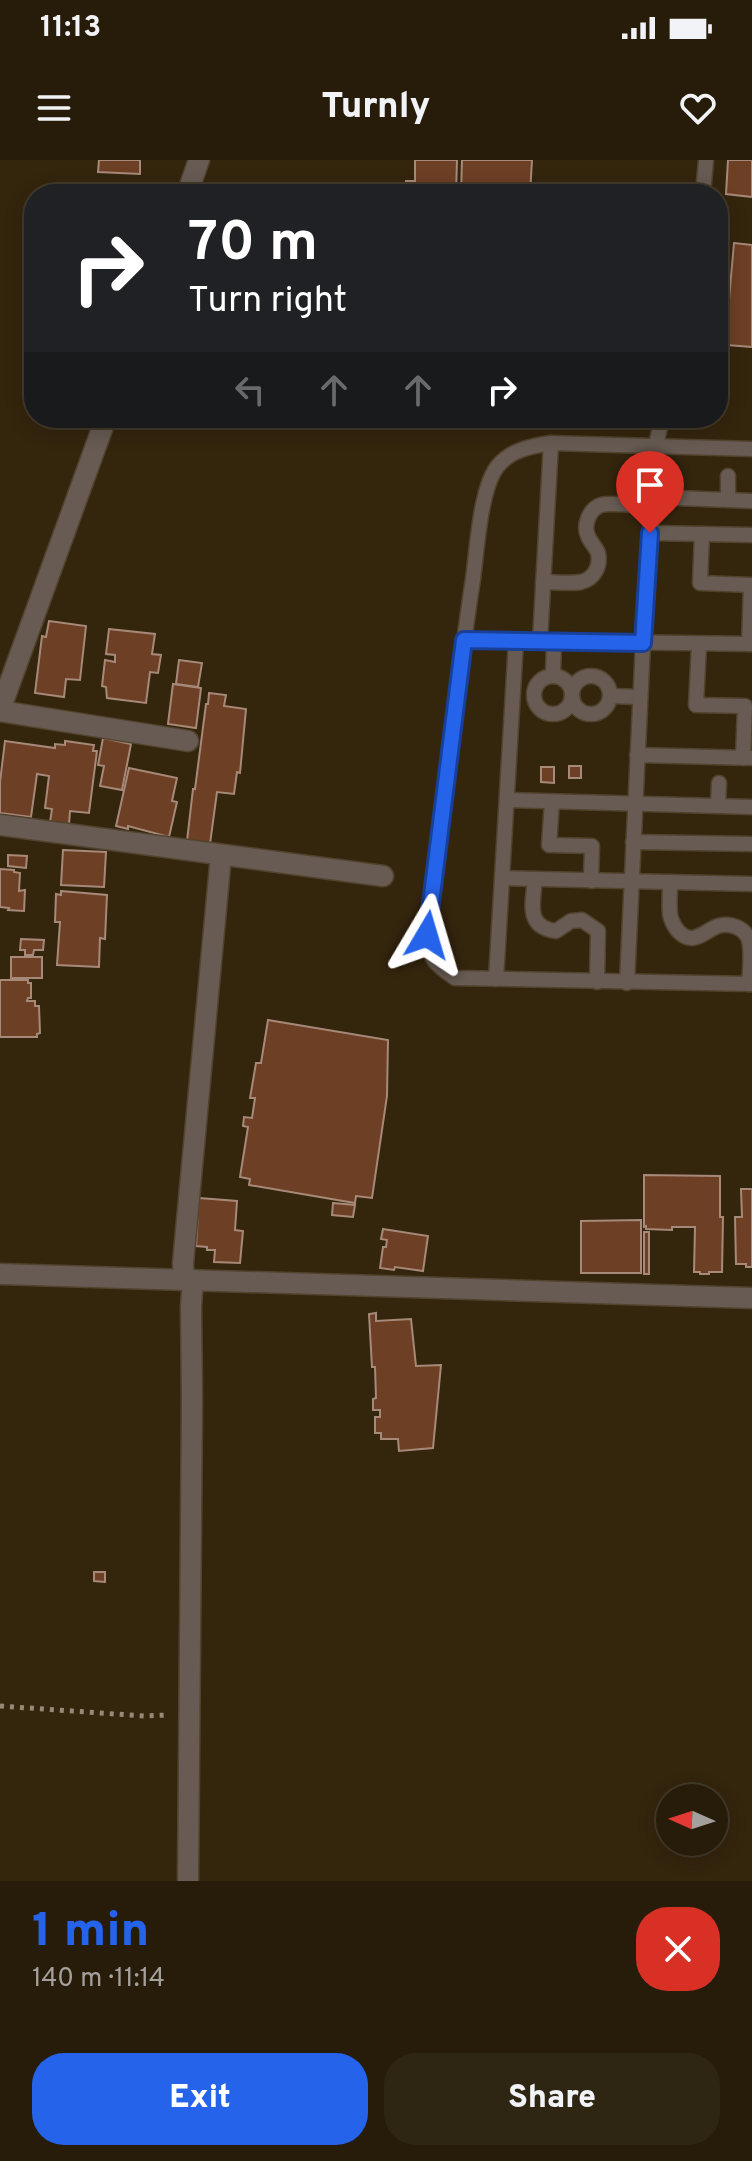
<!DOCTYPE html>
<meta charset="utf-8">
<style>
body{margin:0;font-family:Overpass,sans-serif;background:#2f2513;color:#f1f3f6;height:100vh;display:flex;flex-direction:column;font-size:30px;white-space:nowrap}
*{box-sizing:border-box;margin:0}
p{font-size:26px;color:#a4a19c}
.icon{flex:none;width:44px;height:44px;fill:none;stroke:currentColor;stroke-width:2;stroke-linecap:round;stroke-linejoin:round}
.map{position:relative;height:1721px;overflow:hidden}
.drawer{display:flex;flex-direction:column;background:#271c0a;flex:1}
.drawer>*{flex:none}
.guide{position:absolute;left:24px;top:24px;width:704px;height:244px;border-radius:32px;box-shadow:0 4px 20px #0003,0 0 0 2px #433a2b;background:#202124;color:#fff;overflow:hidden}
.needle{width:52px;rotate:273deg}
.controls{position:absolute;left:656px;top:1624px;display:grid;gap:16px}
.controls a{display:grid;place-items:center;width:72px;height:72px;border-radius:50%;background:#271c0a;box-shadow:0 4px 20px #0003,0 0 0 2px #433a2b;font-size:40px}
.pin{position:absolute;display:grid;place-items:center;width:68px;height:68px;color:#fff;margin:-82px -34px;border-radius:50% 50% 50% 0;rotate:-45deg;box-shadow:0 0 8px #0007}
.pin .icon{rotate:45deg}
.me{position:absolute;width:88px;margin:-44px;rotate:7deg;stroke-linejoin:round;filter:drop-shadow(0 0 6px #0008)}
.turn{display:flex;align-items:center;gap:28px;height:168px;padding:0 32px;font-size:36px}
.turn .icon{width:104px;height:104px;stroke-width:2.5}
.turn b{display:block;font-size:56px;line-height:68px}
.lanes{display:flex;align-items:center;height:76px;padding:0 32px;background:#0003;justify-content:center;gap:40px;direction:ltr}
.lanes .off{opacity:.35}
.round{display:grid;place-items:center;flex:none;width:84px;height:84px;border-radius:32px;background:#2f2513}
.head{display:flex;align-items:center;justify-content:space-between;height:136px;padding:0 32px}
h1{font-size:48px;font-weight:800;line-height:60px;color:#2563eb}
.button{display:flex;gap:16px;margin-top:auto;padding:16px 32px}
.button a{flex:1;height:92px;border-radius:32px;background:#2563eb;color:#fff;font-size:32px;font-weight:800;line-height:92px;text-align:center}
.button a+a{background:#2f2513;color:#f1f3f6}
.status{display:flex;justify-content:space-between;align-items:center;height:56px;padding:0 40px;background:#271c0a;direction:ltr}
.status svg{height:22px;fill:currentColor}
header{display:flex;justify-content:space-between;align-items:center;height:104px;padding:0 32px;background:#271c0a;font-size:36px;font-weight:800}
.map>svg:first-child{display:block}
</style>
<div class="status"><b>11:13</b><svg viewBox="0 0 49 12"><path d="M0 12V9h3v3zM5 12V6h3v6zM10 12V3h3v9zM15 12V0h3v12zM26 1h20v11H26zM47 4h2v5h-2z"/></svg></div>
<header><svg class="icon" aria-label="menu" viewBox="0 0 24 24"><path d="M4 6h16M4 12h16M4 18h16"/></svg>Turnly<svg class="icon" aria-label="heart" viewBox="0 0 24 24"><path d="M12 20l-8-8c-3-5 5-10 8-4 3-6 11-1 8 4z"/></svg></header>
<div class="map">
<svg width="752" height="1721" viewBox="0 0 752 1721">
<rect width="100%" height="100%" fill="#34250d"/>
<g fill="#6d3f25" stroke="#a78979" stroke-width="2">
<path d="M99 0H140V14L98 12Z"/>
<path d="M415 0H457L456 34H406V21H415Z"/>
<path d="M462 0H532L530 34H461Z"/>
<path d="M728 0H752V37L726 34Z"/>
<path d="M734 83 752 85V187L727 185 728 173H726Z"/>
<path d="M49 461 86 466 80 520 66 519 64 537 35 533 42 476 46 477Z"/>
<path d="M109 469 155 474 152 494 161 495 158 513 150 512 146 543 107 538 106 527 102 526 105 500 115 502V495L106 494Z"/>
<path d="M179 500 202 503 198 527 176 524Z"/>
<path d="M173 524 201 528 196 568 168 564Z"/>
<path d="M209 533 226 535 224 546 246 549 240 613 237 612 234 634 217 632 210 684 187 681 193 629H195L206 544H208Z"/>
<path d="M103 578 131 584 122 630 100 626 104 606 98 605Z"/>
<path d="M5 581 55 588V584L65 585V581L94 585 93 591H97L89 653 70 651 69 664 50 662 52 649 45 648 49 616 37 614 31 657 0 653V622Z"/>
<rect x="569" y="606" width="12" height="12"/>
<path d="M541 607H554V623L541 622Z"/>
<path d="M129 608 177 618 172 641 177 642 169 677 128 666V669L116 666Z"/>
<path d="M63 690 106 692 104 727 61 725Z"/>
<path d="M8 695 27 696 26 708 8 706Z"/>
<path d="M0 709 14 710V712L20 713 19 731 25 730 24 751 8 750 9 748 0 747Z"/>
<path d="M61 731 107 735 105 779 100 778 99 807 57 805 60 762H55L56 734 61 735Z"/>
<path d="M21 779 44 780 43 790H34L33 795H25V790H20Z"/>
<rect x="11" y="797" width="31" height="21"/>
<path d="M0 820H28V823H31V838H28L27 841H35V846H39L40 873 37 874V877H0Z"/>
<path d="M268 860 388 880 387 936 372 1038 356 1036 355 1043 249 1025 250 1019 240 1017 248 967 243 966 244 957 252 958 255 938H250L256 903H261Z"/>
<path d="M644 1015 720 1016V1057H723L722 1112H709V1114H700V1112H694L695 1067H672V1070L646 1069V1066L644 1067Z"/>
<path d="M741 1029H752V1107H746V1104H736L735 1057H742Z"/>
<path d="M199 1038 237 1041 235 1070 243 1071 240 1103 214 1102 215 1090H207V1087L196 1086Z"/>
<path d="M333 1043 355 1045 353 1057 332 1055Z"/>
<path d="M641 1060V1113H581V1061Z"/>
<path d="M383 1069 428 1076 423 1111 395 1107 394 1110 380 1108 383 1087H386L387 1080 381 1079Z"/>
<rect x="644" y="1072" width="5" height="42"/>
<path d="M376 1153V1161L411 1159 416 1206 441 1205 433 1288 399 1291 398 1279H381V1273H375V1257H380V1250H373V1239L376 1238 375 1207H372L369 1154Z"/>
<path d="M94 1412H105V1422L94 1421Z"/>
</g>
<g fill="none" stroke-linecap="round" stroke-linejoin="round">
<defs>
<g id="service">
<path d="M703 34 706 0"/>
<path d="M752 289 551 283C531 286 510 290 497 307 480 330 477 390 473 419 455 537 442 656 427 775 429 800 435 804 455 818L752 824"/>
<path d="M653 337 752 341"/>
<path d="M728 340V316"/>
<path d="M650 373 752 375"/>
<path d="M702 374 700 423 751 425 749 484"/>
<path d="M543 422C555 422 569 424 581 422 594 419 601 406 598 393 596 387 590 382 588 376 583 366 589 349 601 345 610 342 641 346 652 346"/>
<path d="M464 480 752 484"/>
<path d="M540 481 551 283"/>
<path d="M699 484 696 545 745 546 743 598"/>
<circle cx="591" cy="535" r="19"/>
<path d="M553 516 554 481"/>
<circle cx="553" cy="535" r="19"/>
<path d="M610 536 640 537"/>
<path d="M637 595 752 598"/>
<path d="M507 640 752 647"/>
<path d="M552 642 549 685 592 686 591 721"/>
<path d="M718 646 719 623"/>
<path d="M633 682 752 684"/>
<path d="M502 718 752 724"/>
<path d="M535 719C533 743 525 767 556 771L571 761 582 760 598 771 597 822"/>
<path d="M670 722C670 732 669 744 670 754 671 760 674 766 678 771 693 787 704 771 718 766 730 762 745 768 749 780 752 793 750 811 749 824"/>
<path d="M496 819 516 481"/>
<path d="M627 823 643 483 656 285 662 258"/>
</g>
<g id="minor">
<path d="M187 34 199 0"/>
<path d="M0 550 106 258"/>
<path d="M0 551 188 581"/>
<path d="M0 665 383 716"/>
<path d="M184 1120 183 1103 221 695"/>
<path d="M188 1721 192 1241 191 1146 193 1120"/>
</g>
<path id="tertiary" d="M0 1114 752 1138"/>
</defs>
<use href="#service" stroke="#51432d" stroke-width="17"/>
<use href="#minor" stroke="#51432d" stroke-width="23"/>
<use href="#tertiary" stroke="#51432d" stroke-width="23"/>
<path stroke="#968977" stroke-width="5" stroke-dasharray="4 6" stroke-linecap="butt" d="M0 1546 144 1556 167 1555"/>
<use href="#service" stroke="#675b53" stroke-width="14"/>
<use href="#minor" stroke="#675b53" stroke-width="20"/>
<use href="#tertiary" stroke="#675b53" stroke-width="20"/>
</g>
<g fill="none" stroke-linecap="round" stroke-linejoin="round">
<defs>
<path id="route" d="M427 775 464 480 643 483 650 373"/>
</defs>
<use href="#route" stroke="#184099" stroke-width="20"/>
<use href="#route" stroke="#2563eb" stroke-width="14"/>
</g>
</svg>
<div class="controls">
<a><svg class="needle" viewBox="-14 -14 28 28"><path d="M0-13l5 13h-10z" fill="#e53935"/><path d="M0 13l5-13h-10z" fill="#a4a19c"/></svg></a>
</div>
<div class="pin" style="left:650px;top:373px;background:#d93025"><svg class="icon" aria-label="arrive" viewBox="0 0 24 24"><path d="M6 21V4h12l-3 4 3 4H6"/></svg></div>
<svg class="me" style="left:427px;top:775px" viewBox="-20 -20 40 40"><path d="M0-17L14 15 0 8-14 15z" fill="#2563eb" stroke="#fff" stroke-width="4"/></svg>
<div class="guide">
<div class="turn"><svg class="icon" aria-label="right" viewBox="0 0 24 24"><path d="M7 20v-9h11M14 6l5 5-5 5"/></svg><div><b>70 m</b>Turn right</div></div>
<div class="lanes"><svg class="icon off" aria-label="left" viewBox="0 0 24 24"><path d="M17 20v-9H6M10 6l-5 5 5 5"/></svg><svg class="icon off" aria-label="ahead" viewBox="0 0 24 24"><path d="M12 20V5M6 11l6-6 6 6"/></svg><svg class="icon off" aria-label="ahead" viewBox="0 0 24 24"><path d="M12 20V5M6 11l6-6 6 6"/></svg><svg class="icon" aria-label="right" viewBox="0 0 24 24"><path d="M7 20v-9h11M14 6l5 5-5 5"/></svg></div>
</div>
</div>
<section class="drawer">
<div class="head"><div><h1>1 min</h1><p>140 m · 11:14</p></div><a class="round" style="background:#d93025;color:#fff"><svg class="icon" aria-label="close" viewBox="0 0 24 24"><path d="M6 6l12 12M18 6L6 18"/></svg></a></div>
<div class="button"><a>Exit</a><a>Share</a></div>
</section>
